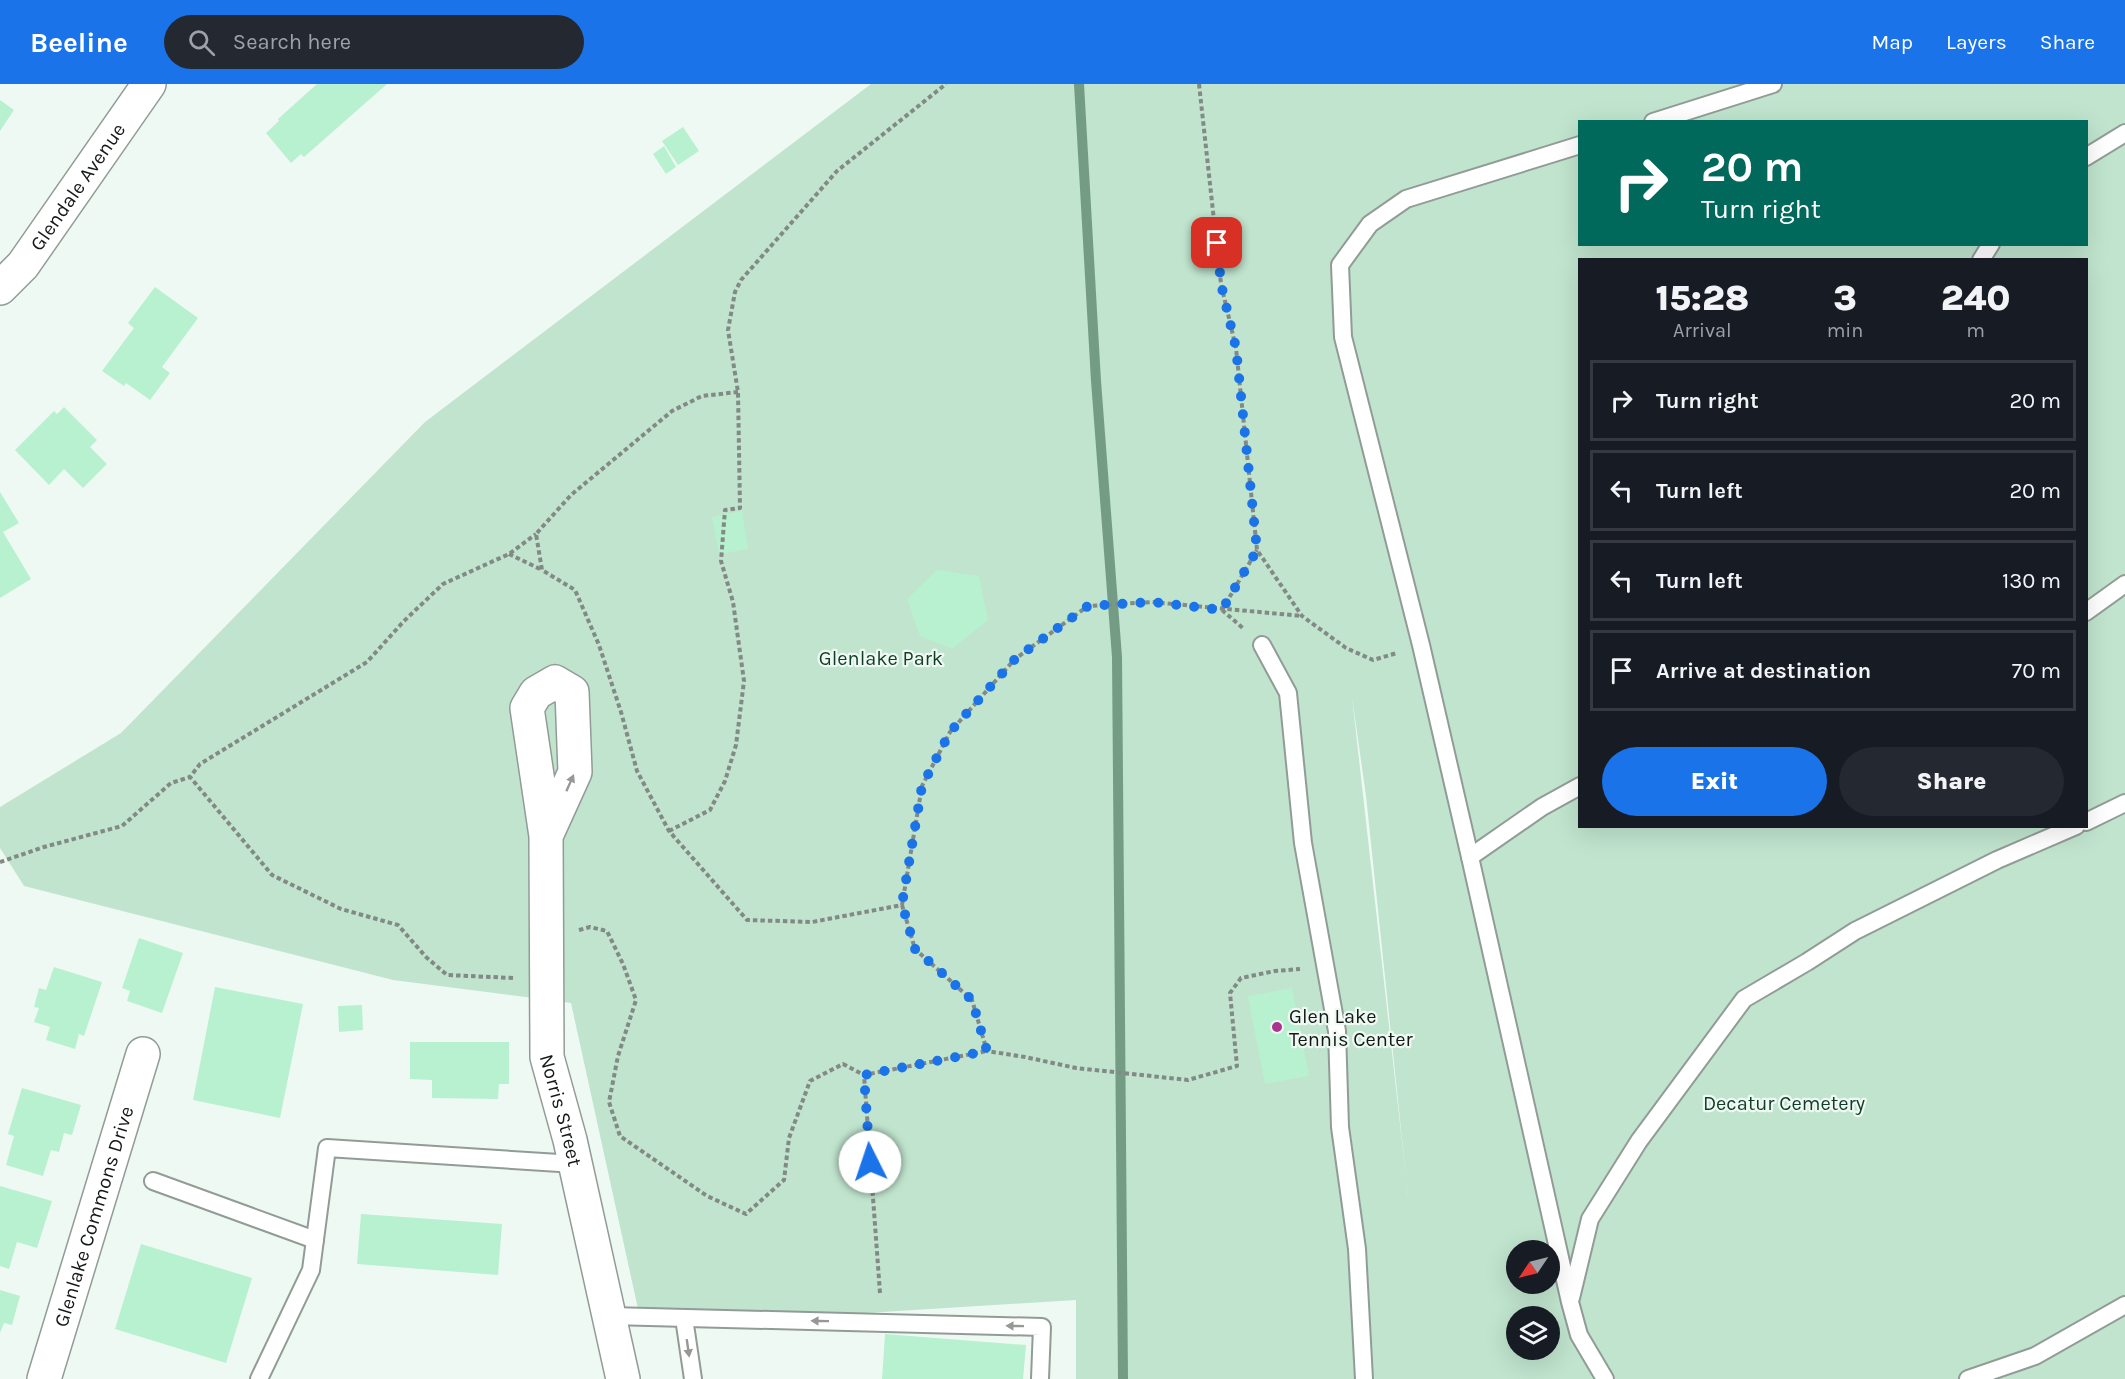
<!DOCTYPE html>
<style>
body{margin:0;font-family:Karla,sans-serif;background:#242831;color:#f1f3f6;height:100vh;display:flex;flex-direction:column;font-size:22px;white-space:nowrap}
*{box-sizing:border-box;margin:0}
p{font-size:20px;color:#9ea1a6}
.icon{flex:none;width:33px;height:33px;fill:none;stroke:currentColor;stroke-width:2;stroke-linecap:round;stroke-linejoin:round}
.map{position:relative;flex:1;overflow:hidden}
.drawer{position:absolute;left:1578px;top:174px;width:510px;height:570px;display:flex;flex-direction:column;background:#171b24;border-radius:0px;box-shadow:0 6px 24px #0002}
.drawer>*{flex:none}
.hud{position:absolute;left:1578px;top:36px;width:510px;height:126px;border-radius:0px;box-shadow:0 6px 24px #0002;background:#00695c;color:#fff;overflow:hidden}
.needle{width:39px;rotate:235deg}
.controls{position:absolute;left:1506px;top:1156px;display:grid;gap:12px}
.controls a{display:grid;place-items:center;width:54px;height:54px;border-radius:50%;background:#171b24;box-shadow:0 6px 24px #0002;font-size:30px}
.pin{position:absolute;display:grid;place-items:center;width:51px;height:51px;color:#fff;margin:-26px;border-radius:12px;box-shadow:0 3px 9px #0006}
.me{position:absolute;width:66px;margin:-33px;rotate:356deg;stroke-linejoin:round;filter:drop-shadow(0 0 4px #0008)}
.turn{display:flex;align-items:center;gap:21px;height:126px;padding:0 24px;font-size:27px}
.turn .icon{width:78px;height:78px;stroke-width:2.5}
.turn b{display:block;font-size:42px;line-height:51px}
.eta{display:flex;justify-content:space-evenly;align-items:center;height:102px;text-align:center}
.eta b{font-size:36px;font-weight:800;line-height:42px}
.primary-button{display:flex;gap:12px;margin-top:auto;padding:12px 24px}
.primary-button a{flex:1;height:69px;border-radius:36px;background:#1a73e8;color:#fff;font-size:24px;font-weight:800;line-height:69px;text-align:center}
.primary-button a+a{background:#242831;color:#f1f3f6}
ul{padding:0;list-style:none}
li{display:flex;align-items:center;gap:18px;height:81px;margin:0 12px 9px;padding:0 12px;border:3px solid #363941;border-radius:0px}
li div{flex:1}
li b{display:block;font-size:22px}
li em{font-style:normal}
header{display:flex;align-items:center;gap:36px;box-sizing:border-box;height:84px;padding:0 30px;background:#1a73e8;color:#fff}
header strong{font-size:28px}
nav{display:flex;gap:33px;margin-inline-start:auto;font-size:21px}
.search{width:420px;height:54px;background:#242831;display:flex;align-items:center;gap:15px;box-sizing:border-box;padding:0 21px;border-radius:33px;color:#9ea1a6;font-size:22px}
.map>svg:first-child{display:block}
</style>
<header>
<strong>Beeline</strong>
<div class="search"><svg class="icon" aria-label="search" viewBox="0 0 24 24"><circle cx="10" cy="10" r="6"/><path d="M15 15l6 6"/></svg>Search here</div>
<nav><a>Map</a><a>Layers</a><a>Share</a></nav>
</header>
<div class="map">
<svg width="2125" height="1295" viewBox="0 0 2125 1295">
<rect width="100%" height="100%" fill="#eff9f3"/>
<path fill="#c0e4ce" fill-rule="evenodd" d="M871 0H2125V1295H1076V1216L642 1243 571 919 393 896 24 802 0 764V723L121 649 425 338ZM1580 38H2086V160H1580ZM1580 176H2086V742H1580ZM1352 613 1366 712 1408 1112V1111ZM1516 1167H1550V1200H1516ZM1516 1233H1550V1266H1516Z"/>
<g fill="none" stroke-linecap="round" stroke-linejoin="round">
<path stroke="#749c84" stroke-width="10" d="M1079 0 1096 297 1117 573 1123 1295"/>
</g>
<g fill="#b8f1cf">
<path d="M317 0H387L304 73 301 70 291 79 266 49 279 37 278 35Z"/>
<path d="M0 16 14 26 0 47Z"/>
<path d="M683 43 699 67 678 81 662 57Z"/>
<path d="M664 62 676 83 666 90 653 70Z"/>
<path d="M155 203 198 234 162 283 170 289 150 316 126 299 124 302 102 287 134 244 128 239Z"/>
<path d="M64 323 97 356 90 363 107 380 83 404 64 385 49 401 15 366 54 327 57 330Z"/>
<path d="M0 408 19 439 3 448 31 495 0 514Z"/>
<path d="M742 427 748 465 719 470 712 433Z"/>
<path d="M937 486 979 492 988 536 952 565 920 552 907 515Z"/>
<path d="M139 854 183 869 162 929 127 917 130 907 122 904Z"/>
<path d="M54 883 102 898 84 952 79 950 75 965 46 956 50 943 34 938 39 924 34 923 39 904 46 906Z"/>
<path d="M215 903 303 920 280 1034 193 1016Z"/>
<path d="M1292 904 1309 992 1265 1000 1248 912Z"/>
<path d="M362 921 363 946 339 948 338 922Z"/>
<path d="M410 958H509V1000H499L498 1015 432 1014V996L410 995Z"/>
<path d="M22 1004 81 1021 72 1051 64 1049 59 1068 51 1066 43 1092 6 1081 14 1052 8 1050Z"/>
<path d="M0 1102 52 1117 37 1164 17 1158 9 1185 0 1182Z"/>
<path d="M361 1130 502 1140 498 1191 357 1180Z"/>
<path d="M141 1160 252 1194 226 1279 115 1245Z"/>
<path d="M0 1206 20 1212 12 1241 4 1239 0 1249Z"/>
<path d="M885 1250 1026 1261 1023 1295H882Z"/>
</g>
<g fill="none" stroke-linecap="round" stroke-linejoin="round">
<defs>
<g id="service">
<path d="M1653 38 1773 0"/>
<path d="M1580 61 1406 115 1370 140 1340 181 1343 253 1421 561 1470 773 1570 1218 1579 1251 1605 1295"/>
<path d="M2086 73 2125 49"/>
<path d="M1981 176 1991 160"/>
<path d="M2086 528 2125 500"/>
<path d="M1262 561 1288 609 1303 759 1337 947 1340 1043 1357 1165 1364 1295"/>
<path d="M2086 738 2125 719"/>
<path d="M1470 773 1542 723 1580 702"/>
<path d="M153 1097 315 1156"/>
<path d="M1571 1214 1590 1135 1639 1057 1744 915 1807 878 1855 847 1997 776 2076 742"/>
<path d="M610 1232 1042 1243 1040 1295"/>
<path d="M684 1234 693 1295"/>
<path d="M259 1295 311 1186 327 1064 575 1080"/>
<path d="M1968 1295 2035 1272 2125 1221"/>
</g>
<g id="minor">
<path id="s1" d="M0 204 23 181 149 0"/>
<path id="s2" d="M546 752 575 688 572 608 555 598 536 609 527 624 546 752 547 973 570 1056 623 1295"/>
<path id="s3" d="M44 1295 143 970"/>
</g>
</defs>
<use href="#service" stroke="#929c96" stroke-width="20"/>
<use href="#minor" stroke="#929c96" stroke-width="36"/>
<g stroke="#838a85" stroke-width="4" stroke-dasharray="4.5 3" stroke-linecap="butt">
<path d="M1199 0 1221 200 1236 264 1257 466 1302 532 1346 564 1373 576 1397 569"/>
<path d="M738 308 702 312 672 327 571 411 536 450 542 486 575 506 599 561 621 628 637 687 669 747 747 836 812 838 902 821 922 702 950 648 1015 575 1088 522 1152 518 1302 532"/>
<path d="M509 470 542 486"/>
<path d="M1222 526 1257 466"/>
<path d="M1222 526 1244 545"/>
<path d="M669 747 710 726 725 697 736 661 744 597 733 518 721 477 725 426 740 424 738 308 728 246 735 208 741 196 837 87 946 0"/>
<path d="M0 778 44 763 122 742 171 699 190 693"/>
<path d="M902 821 915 865 972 916 987 967 1025 973 1076 984 1188 996 1237 982 1230 909 1241 894 1275 887 1300 885"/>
<path d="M579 846 590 843 607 847 623 880 636 916 618 972 609 1018 620 1052 707 1112 746 1130 784 1096 789 1054 810 997 843 980 864 991"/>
<path d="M513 894 447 891 426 873 398 841 341 825 272 791 190 693 200 680 367 578 404 537 443 500 509 470 536 450"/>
<path d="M880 1209 864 991 987 967"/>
</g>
<use href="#service" stroke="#fff" stroke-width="16"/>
<use href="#minor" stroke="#fff" stroke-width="33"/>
</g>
<defs><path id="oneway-solid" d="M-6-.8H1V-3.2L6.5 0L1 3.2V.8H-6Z" transform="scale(1.5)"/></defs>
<g fill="#969896">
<use href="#oneway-solid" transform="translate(570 699) rotate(-66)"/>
<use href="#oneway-solid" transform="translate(820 1237) rotate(-179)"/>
<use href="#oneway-solid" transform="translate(1015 1242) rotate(-179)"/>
<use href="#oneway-solid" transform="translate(688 1264) rotate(82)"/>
</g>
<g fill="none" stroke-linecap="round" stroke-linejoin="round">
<path stroke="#1a73e8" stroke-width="10" stroke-dasharray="0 18" d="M870 1078 864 991 987 967 972 916 915 865 902 820 922 702 950 648 1015 575 1088 522 1152 518 1222 526 1257 466 1236 264 1221 200 1217 159"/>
</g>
<circle fill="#a9358e" stroke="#eff9f3" stroke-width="2" cx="1277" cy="943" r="6"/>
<g text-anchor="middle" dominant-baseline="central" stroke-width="4.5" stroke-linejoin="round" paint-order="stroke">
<g font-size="20" fill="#151916" stroke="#eff9f3">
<text stroke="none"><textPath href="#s1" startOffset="128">Glendale Avenue</textPath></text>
<text stroke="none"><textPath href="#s2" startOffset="615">Norris Street</textPath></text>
<text stroke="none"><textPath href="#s3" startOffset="170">Glenlake Commons Drive</textPath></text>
</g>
<g font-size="20" fill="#103d27" stroke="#eff9f3">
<text x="881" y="574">Glenlake Park</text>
<text x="1784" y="1019">Decatur Cemetery</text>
</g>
<g font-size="20" fill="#151916" stroke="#eff9f3" text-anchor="start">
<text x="1289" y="932">Glen Lake<tspan x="1289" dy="23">Tennis Center</tspan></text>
</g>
</g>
</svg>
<div class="controls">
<a><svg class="needle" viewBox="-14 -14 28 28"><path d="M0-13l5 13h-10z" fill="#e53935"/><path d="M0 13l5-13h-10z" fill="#9ea1a6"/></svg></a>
<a><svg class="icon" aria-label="layers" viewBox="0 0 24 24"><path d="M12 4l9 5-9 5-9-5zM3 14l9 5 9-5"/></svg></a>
</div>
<div class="pin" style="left:1217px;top:159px;background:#d93025"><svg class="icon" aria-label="arrive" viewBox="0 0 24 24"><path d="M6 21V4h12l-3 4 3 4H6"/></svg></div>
<svg class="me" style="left:870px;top:1078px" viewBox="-20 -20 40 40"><circle r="19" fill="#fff"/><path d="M0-13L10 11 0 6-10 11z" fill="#1a73e8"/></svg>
<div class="hud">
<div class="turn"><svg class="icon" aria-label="right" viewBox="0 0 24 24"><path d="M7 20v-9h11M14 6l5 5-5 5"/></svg><div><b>20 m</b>Turn right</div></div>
</div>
<section class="drawer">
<div class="eta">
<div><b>15:28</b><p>Arrival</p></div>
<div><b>3</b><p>min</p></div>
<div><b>240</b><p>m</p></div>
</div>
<ul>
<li><svg class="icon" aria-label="right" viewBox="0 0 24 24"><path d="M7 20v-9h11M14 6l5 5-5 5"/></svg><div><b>Turn right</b></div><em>20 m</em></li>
<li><svg class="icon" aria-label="left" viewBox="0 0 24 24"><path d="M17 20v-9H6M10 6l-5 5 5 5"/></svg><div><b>Turn left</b></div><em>20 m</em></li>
<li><svg class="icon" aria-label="left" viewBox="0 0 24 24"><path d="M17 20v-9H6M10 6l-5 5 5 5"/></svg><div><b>Turn left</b></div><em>130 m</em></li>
<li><svg class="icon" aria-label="arrive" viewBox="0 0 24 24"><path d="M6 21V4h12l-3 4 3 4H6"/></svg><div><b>Arrive at destination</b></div><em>70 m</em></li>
</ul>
<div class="primary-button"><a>Exit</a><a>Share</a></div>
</section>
</div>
